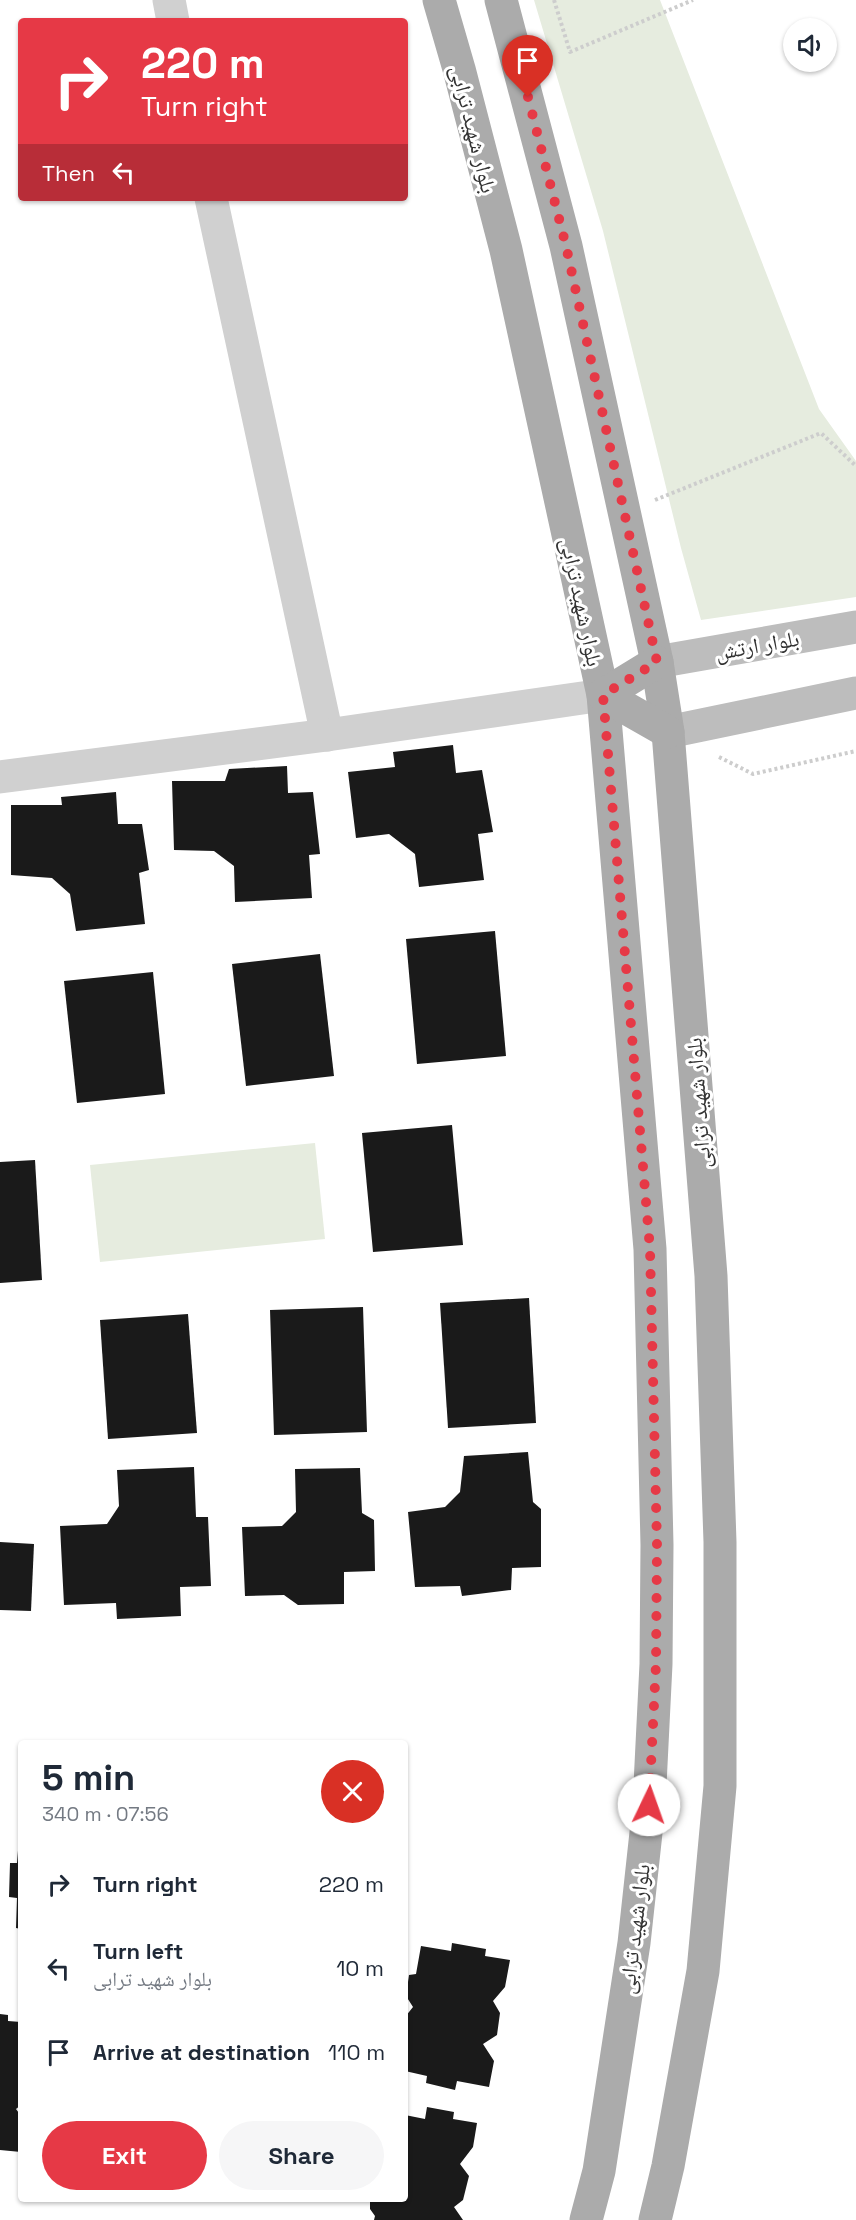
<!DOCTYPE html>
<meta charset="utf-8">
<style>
body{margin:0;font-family:"Space Grotesk","Noto Naskh Arabic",sans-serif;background:#f6f6f7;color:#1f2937;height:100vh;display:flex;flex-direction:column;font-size:22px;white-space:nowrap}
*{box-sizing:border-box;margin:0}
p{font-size:20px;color:#747a83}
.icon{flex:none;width:33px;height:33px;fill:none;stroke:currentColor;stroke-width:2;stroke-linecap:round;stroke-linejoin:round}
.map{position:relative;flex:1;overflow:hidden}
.panel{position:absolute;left:18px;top:1740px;width:390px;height:462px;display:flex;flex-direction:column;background:#fff;border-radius:6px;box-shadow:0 2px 4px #0004}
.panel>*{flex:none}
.hud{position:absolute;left:18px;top:18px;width:390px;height:183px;border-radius:6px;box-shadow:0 2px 4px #0004;background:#e63946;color:#fff;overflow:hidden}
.buttons{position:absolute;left:783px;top:18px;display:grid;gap:12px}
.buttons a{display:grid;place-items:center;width:54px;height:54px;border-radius:50%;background:#fff;box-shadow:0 2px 4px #0004;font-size:30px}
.pin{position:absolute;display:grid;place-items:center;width:51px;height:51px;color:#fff;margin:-62px -26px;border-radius:50% 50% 50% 0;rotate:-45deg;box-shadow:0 0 6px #0007}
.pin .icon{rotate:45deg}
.me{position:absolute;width:66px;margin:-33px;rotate:3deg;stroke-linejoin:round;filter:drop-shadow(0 0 4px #0008)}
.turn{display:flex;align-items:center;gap:21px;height:126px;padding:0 24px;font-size:27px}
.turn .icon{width:78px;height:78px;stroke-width:2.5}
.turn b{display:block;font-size:42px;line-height:51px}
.then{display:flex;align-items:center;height:57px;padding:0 24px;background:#0003;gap:12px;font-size:22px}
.round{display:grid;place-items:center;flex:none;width:63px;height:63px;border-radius:32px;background:#f6f6f7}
.overview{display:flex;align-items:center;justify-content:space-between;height:102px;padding:0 24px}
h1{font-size:36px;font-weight:800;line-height:45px}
.primary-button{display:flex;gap:12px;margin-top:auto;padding:12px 24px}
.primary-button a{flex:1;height:69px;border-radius:36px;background:#e63946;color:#fff;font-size:24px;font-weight:800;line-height:69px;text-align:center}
.primary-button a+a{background:#f6f6f7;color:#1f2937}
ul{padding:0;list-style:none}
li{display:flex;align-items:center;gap:18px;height:84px;padding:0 24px}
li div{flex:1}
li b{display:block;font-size:22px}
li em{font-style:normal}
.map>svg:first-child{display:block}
</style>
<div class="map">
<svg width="856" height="2220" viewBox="0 0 856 2220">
<rect width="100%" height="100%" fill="#fff"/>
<g fill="#e6ecdf">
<path d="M534 0H660L819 409 856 461V597L701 620 681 548 603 231Z"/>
<path d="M315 1143 325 1239 100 1262 90 1165Z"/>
</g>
<g fill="#1a1a1a">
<path d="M453 745 456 773 482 770 493 832 478 834 484 880 419 887 415 854 389 834 356 838 348 772 395 767 393 752Z"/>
<path d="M287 766 288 793 313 792 320 854 309 855 312 898 235 902 234 866 214 851 174 850 172 781H225L229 769Z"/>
<path d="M116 792 118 824H142L149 870 139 873 145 924 76 931 70 894 52 878 11 875V805H62L61 797Z"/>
<path d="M495 931 506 1056 417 1064 406 939Z"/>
<path d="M320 954 334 1076 246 1086 232 964Z"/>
<path d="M153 972 165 1094 77 1103 64 981Z"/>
<path d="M452 1125 463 1245 373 1252 362 1133Z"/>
<path d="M35 1160 42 1280 0 1283V1162Z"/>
<path d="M529 1298 536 1423 448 1428 440 1303Z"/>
<path d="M363 1307 367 1432 274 1435 270 1310Z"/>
<path d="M188 1314 197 1433 108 1439 100 1320Z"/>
<path d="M528 1452 533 1502 541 1509V1567L512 1568 511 1590 462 1596 460 1586 415 1587 408 1512 445 1507 460 1492 464 1456Z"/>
<path d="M194 1467 196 1517H208L211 1586 180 1587 181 1616 117 1619 116 1603 64 1605 60 1526 107 1524 119 1506 117 1470Z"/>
<path d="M360 1468 362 1513 374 1520 375 1571 344 1572V1604L298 1605 284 1595 245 1596 242 1527 282 1526 296 1512 295 1469Z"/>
<path d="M0 1542 34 1544 31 1611 0 1610Z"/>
<path d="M19 1838H21V1929L16 1928 17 1898 9 1897 10 1863H17Z"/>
<path d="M452 1943 486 1949 485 1956 510 1960 505 1987 493 2001 500 2013 497 2035 483 2044 494 2061 489 2087 457 2081 455 2090 426 2083 427 2076 405 2071V2017L413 2007 406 1996 409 1975 416 1974 421 1946 451 1951Z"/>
<path d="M0 2014 8 2015V2021L21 2022V2105L16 2109 21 2116V2152L0 2150Z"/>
<path d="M427 2107 454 2112 453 2119 477 2123 473 2147 460 2164 469 2176 463 2200 454 2207 463 2220H374L375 2216 370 2209V2199H405V2115L425 2119Z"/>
</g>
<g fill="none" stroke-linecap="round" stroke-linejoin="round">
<g stroke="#cdcdcd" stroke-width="4" stroke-dasharray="3 3" stroke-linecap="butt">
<path d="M554 0 570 52 693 0"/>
<path d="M655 500 821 433 856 466"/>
<path d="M719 757 753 774 856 751"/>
</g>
<g stroke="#d0d0d0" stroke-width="33">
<path d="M169 0 173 21"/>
<path d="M211 198 327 735"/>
<path d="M0 777 327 735 603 695"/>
</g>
<g stroke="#bdbdbd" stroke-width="33">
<path d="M657 662 856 627"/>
<path d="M668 732 856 693"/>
</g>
<g stroke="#ababab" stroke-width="33">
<path d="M439 0 459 69 506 250 603 695 650 1249 657 1545 656 1664 649 1805 634 1943 599 2171 586 2220"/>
<path d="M501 0 566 246 657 662 668 732 711 1276 720 1542V1786L703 1971 668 2166 655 2220"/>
<path d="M657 662 603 695 668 732"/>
</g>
</g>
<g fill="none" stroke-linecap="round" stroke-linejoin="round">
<path stroke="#e63946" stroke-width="10" stroke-dasharray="0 18" d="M528 97 566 246 657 662 603 695 650 1249 657 1545 656 1664 649 1805"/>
</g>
<g text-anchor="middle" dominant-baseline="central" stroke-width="6" stroke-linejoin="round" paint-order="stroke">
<g font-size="22" fill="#333" stroke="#fff">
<text transform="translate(474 129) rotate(76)">بلوار شهید ترابی</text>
<text transform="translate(582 602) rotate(78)">بلوار شهید ترابی</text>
<text transform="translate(757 645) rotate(-10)">بلوار ارتش</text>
<text transform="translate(698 1103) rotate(-94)">بلوار شهید ترابی</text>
<text transform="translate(634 1929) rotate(-83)">بلوار شهید ترابی</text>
</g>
</g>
</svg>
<div class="buttons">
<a><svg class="icon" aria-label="sound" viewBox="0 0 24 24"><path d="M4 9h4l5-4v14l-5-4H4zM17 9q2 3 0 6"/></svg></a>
</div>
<div class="pin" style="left:528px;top:97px;background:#d93025"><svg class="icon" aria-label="arrive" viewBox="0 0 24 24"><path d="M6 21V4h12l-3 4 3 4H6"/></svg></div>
<svg class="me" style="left:649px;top:1805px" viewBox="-20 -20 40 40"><circle r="19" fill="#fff"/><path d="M0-13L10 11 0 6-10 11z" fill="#e63946"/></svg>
<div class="hud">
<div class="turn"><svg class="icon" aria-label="right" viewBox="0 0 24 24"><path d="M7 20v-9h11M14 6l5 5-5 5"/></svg><div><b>220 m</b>Turn right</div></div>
<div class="then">Then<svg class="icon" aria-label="left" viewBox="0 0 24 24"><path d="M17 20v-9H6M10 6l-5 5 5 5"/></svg></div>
</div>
<section class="panel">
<div class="overview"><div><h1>5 min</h1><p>340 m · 07:56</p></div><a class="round" style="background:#d93025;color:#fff"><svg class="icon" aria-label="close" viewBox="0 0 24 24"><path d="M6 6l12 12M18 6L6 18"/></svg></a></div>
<ul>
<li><svg class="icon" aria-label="right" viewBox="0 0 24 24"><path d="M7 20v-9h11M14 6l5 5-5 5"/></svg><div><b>Turn right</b></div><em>220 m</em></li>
<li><svg class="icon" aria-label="left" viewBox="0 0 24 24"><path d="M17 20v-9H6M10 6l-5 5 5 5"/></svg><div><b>Turn left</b><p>بلوار شهید ترابی</p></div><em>10 m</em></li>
<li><svg class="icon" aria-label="arrive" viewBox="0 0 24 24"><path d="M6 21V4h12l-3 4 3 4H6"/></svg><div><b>Arrive at destination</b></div><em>110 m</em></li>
</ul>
<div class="primary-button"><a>Exit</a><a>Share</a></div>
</section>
</div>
